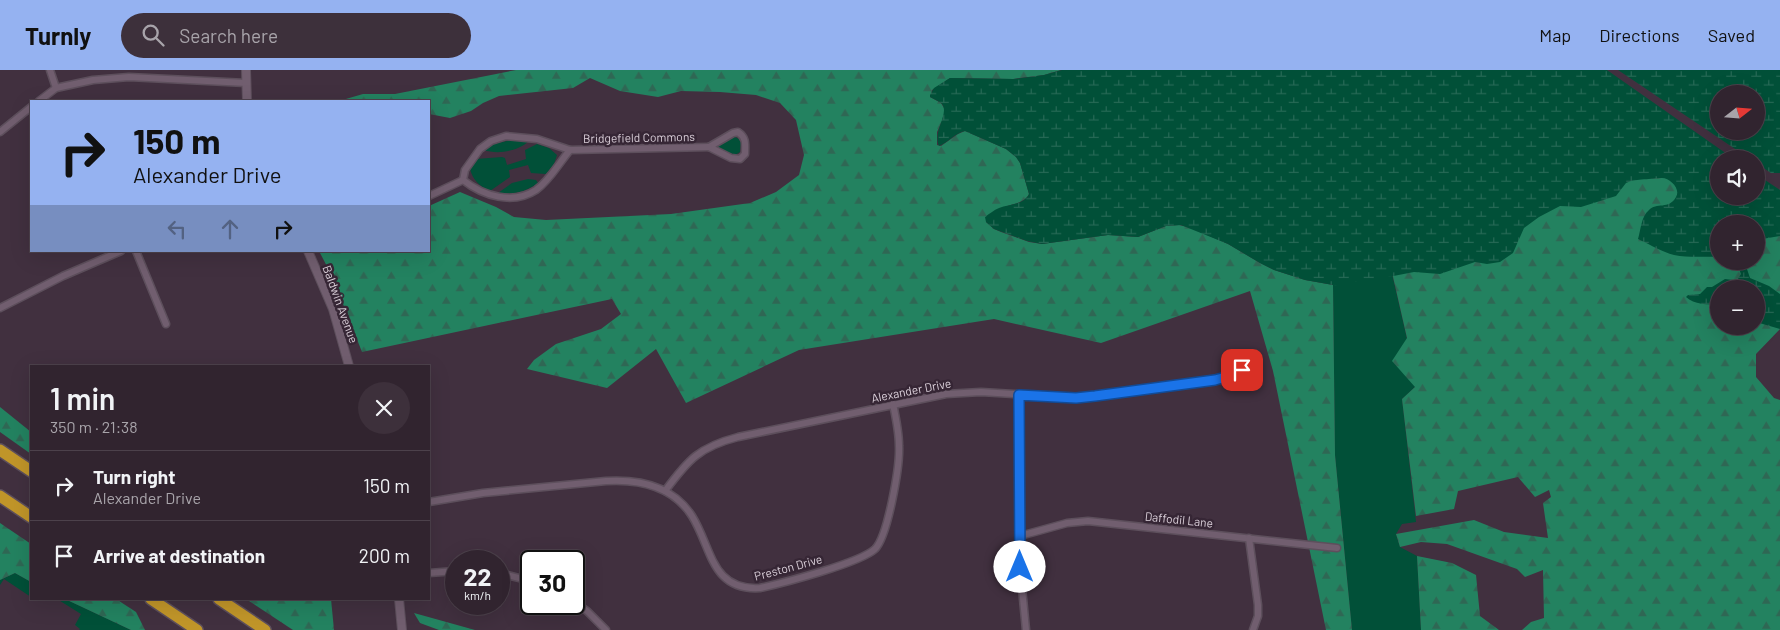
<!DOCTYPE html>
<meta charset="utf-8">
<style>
body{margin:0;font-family:Barlow,sans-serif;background:#3d303b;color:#f1f3f6;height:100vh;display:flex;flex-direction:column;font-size:19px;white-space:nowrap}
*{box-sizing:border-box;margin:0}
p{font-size:16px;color:#a8a4aa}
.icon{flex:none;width:28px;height:28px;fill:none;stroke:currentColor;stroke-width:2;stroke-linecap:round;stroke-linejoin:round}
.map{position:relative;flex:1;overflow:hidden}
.panel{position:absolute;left:30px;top:295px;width:400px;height:235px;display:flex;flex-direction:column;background:#31242f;border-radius:0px;box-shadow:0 5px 20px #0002,0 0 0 1px #4c414b}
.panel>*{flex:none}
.top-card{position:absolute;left:30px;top:30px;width:400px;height:152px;border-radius:0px;box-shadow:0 5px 20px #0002,0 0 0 1px #4c414b;background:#95b2f1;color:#111;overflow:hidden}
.needle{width:32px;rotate:73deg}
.buttons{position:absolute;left:1710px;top:15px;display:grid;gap:10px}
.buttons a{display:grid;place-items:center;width:55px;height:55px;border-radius:50%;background:#31242f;box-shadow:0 5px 20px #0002,0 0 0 1px #4c414b;font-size:25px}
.speed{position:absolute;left:445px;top:480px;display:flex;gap:10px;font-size:25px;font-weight:700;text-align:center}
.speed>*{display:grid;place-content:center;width:65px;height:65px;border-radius:50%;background:#31242f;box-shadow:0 5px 20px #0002,0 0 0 1px #4c414b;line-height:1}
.speed small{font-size:12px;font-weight:400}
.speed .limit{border:2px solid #111;border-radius:8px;background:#fff;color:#111}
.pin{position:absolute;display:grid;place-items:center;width:42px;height:42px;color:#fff;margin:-21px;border-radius:10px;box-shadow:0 2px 8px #0006}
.me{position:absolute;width:55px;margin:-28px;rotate:0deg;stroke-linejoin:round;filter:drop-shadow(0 0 4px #0008)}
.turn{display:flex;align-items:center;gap:18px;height:105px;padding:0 20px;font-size:22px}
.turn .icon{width:65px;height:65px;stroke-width:2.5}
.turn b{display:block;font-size:35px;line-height:42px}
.lanes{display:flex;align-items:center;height:48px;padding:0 20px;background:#0003;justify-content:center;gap:25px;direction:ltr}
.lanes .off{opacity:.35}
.round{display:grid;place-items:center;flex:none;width:52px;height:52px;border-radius:26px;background:#3d303b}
.overview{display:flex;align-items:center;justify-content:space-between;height:85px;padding:0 20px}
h1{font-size:30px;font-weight:600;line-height:38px}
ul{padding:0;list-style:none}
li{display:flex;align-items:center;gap:15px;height:70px;padding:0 20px;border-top:1px solid #4c414b}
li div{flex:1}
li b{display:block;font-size:19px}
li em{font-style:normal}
header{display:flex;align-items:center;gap:30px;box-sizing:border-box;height:70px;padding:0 25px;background:#95b2f1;color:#111}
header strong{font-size:24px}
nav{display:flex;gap:28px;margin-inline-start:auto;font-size:18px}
.search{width:350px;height:45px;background:#3d303b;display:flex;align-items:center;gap:12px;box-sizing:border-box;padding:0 18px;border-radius:28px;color:#a8a4aa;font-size:19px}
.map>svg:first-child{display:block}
</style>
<header>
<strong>Turnly</strong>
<div class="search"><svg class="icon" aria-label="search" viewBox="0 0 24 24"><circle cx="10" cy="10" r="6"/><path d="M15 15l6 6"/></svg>Search here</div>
<nav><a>Map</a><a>Directions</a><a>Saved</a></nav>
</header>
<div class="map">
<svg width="1780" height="560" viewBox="0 0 1780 560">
<defs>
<pattern id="forest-firs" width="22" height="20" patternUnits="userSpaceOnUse" patternTransform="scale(1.25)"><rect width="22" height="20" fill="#238260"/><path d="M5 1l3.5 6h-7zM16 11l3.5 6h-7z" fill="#2f6754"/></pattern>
<pattern id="wetland-marsh" width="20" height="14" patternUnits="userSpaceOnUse" patternTransform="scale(1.25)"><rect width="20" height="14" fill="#015038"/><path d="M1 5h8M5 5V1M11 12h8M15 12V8" fill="none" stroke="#256854"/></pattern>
</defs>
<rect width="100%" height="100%" fill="#41303f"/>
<g fill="#015038">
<path d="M735 67 739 69 741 72 740 82 735 85 715 77 719 74Z"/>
<path d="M515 69 529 71C518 81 498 85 484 80L494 74Z"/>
<path d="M537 74 549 78 557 85 554 94 546 104 531 103 528 95 509 100 510 107 490 121C479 116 473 110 470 99L476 89 502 87 505 88 507 95 526 89 525 80Z"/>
<path d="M528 109 536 110 538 113C526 122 513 125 498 123L512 113Z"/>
<path d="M1392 204 1407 269 1415 317 1402 329 1416 452 1402 454 1396 464 1400 477 1417 486 1421 560H1352L1335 385 1333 215 1358 206Z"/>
<path d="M15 503 31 512V527L4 509 0 515V510Z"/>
<path d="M57 529H65L131 560H79L80 559 75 555 81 544Z"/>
</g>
<g fill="url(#forest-firs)" fill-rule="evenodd">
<path d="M516 0H1061L1044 5 1013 9 950 8 932 20 930 27 941 33 944 38V47L937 62V75L941 76 958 64 965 61 1006 79 1016 87 1020 93 1029 124C1021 139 999 130 986 152L994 159 1001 162 1029 172 1042 174 1108 165 1138 167 1166 156 1179 155 1191 158 1228 174 1260 193 1274 200 1305 210 1333 215 1335 385 1352 560H1326L1273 301 1250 221 1101 273 994 249 799 280 686 333 656 279 607 318 527 299 534 290 556 274 601 259 621 244 612 229 362 282 332 206 319 181H429V136L460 122 496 137 514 147 546 150 671 144 750 133 776 122 799 105 804 85 796 50 780 33 756 25 720 22 681 21 658 27 620 21 590 8 573 18 499 26 483 33 471 41 450 48 429 44V31H339L363 24H395Z"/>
<path d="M1676 101 1719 181V191H1756V168L1775 151 1780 117V259L1756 284V307L1774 328 1780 330V560H1522L1531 552 1544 548 1543 500 1525 507 1517 499 1447 474 1421 472 1400 477 1396 464 1474 450 1504 462 1548 468 1543 433 1551 427 1549 420 1535 427 1518 407 1458 421 1454 439 1416 446 1402 329 1415 317 1392 291 1407 268 1391 198 1558 123ZM1719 219H1756V256H1719Z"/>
<path d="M0 337 31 362V384L0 362Z"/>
<path d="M0 453 31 474V512L15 503 0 510Z"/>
<path d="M1417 486 1452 493 1476 505 1480 546 1499 560H1421Z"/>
<path d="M65 529H116L136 542 145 560H131Z"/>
<path d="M246 529H331L334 560H293Z"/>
<path d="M414 543 475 560H439L420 553Z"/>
</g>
<g fill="url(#wetland-marsh)" fill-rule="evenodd">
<path d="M1062 0H1607L1734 89H1719V126H1756V104L1780 120V166L1762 169 1758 175 1756 186V154H1719V187C1704 186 1689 188 1674 185 1662 182 1651 175 1640 170L1638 169C1641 159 1641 147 1649 140 1656 132 1669 140 1676 127 1681 119 1670 108 1662 108 1657 108 1636 110 1631 111L1626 113 1616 126 1581 137 1560 136 1539 147 1524 158 1513 183 1500 192 1487 194 1475 192 1440 204 1414 202 1378 209 1357 211 1339 216 1305 210 1274 200 1260 193 1228 174 1181 155 1166 156 1138 167 1108 165 1042 174 1027 171 994 159 986 152 985 147C989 144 994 140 999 138 1009 134 1024 135 1029 124L1020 93 1016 87 1006 79 965 61C955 63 949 72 939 76 932 61 951 42 941 33 938 31 934 29 930 27V25L934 18 950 8 1014 9 1044 5Z"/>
<path d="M1618 0H1780V103H1771L1756 93V89H1750ZM1719 24H1756V61H1719Z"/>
<path d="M1732 191H1748L1746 196 1750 208 1769 216 1780 224V259L1756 252V219H1719V235C1708 234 1694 235 1686 227L1688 225 1700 224 1707 217H1712L1725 209 1733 210 1738 209 1741 204 1738 196Z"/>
</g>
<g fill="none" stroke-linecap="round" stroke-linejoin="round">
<defs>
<g id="minor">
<path d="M50 0 56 18"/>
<path d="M39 31 56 18 93 10 129 7 246 13"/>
<path d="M0 62 31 37"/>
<path d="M738 62C747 68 745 75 745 84L740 89 731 88 709 77 733 63Z"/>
<path d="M463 110 465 100 480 79 491 71 506 66 537 69 570 80 709 77"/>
<path d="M463 110C483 126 513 135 536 120 550 110 559 93 570 80"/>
<path d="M429 126 463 110"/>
<path d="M136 181 166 254"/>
<path d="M0 238 63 206 121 181"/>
<path d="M1019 325 1020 497 1026 560"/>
<path d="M665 421C688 390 699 377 738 367L946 324 981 322 1075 328 1215 311 1233 305 1241 301"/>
<path d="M429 432 483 423 606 411C639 409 673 416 692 446 712 478 711 521 760 518 783 513 860 493 875 479 888 466 900 396 899 376 899 362 896 348 893 334"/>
<path d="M1020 466 1067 453 1088 451 1337 478"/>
<path d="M1249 468 1258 535V546L1253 560"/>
<path d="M429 503 456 501"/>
<path d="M499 503 531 511"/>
<path d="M574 532 587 541 606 560"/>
</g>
<g id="tertiary">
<path d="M246 0 247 31"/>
<path d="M308 181 333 239 349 296"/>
<path d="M399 529 402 560"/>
</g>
<g id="motorway">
<path d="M0 380 31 401"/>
<path d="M0 426 31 447"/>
<path d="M151 529 197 560"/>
<path d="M219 529 265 560"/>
</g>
</defs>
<use href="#minor" stroke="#5d4f5c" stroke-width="9"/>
<use href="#tertiary" stroke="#5d4f5c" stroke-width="10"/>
<use href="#motorway" stroke="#5d4f5c" stroke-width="14"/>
<use href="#minor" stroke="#715e6f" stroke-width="6"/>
<use href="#tertiary" stroke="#715e6f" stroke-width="8"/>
<use href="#motorway" stroke="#c09529" stroke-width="11"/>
</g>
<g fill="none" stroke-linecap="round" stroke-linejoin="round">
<defs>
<path id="route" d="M1020 497 1019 325 1076 328 1095 326 1215 310 1233 305 1242 300"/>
</defs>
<use href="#route" stroke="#114b97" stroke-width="12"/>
<use href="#route" stroke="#1a73e8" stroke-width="9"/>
</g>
<g text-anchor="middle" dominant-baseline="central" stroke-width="5" stroke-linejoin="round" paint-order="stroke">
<g font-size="12" fill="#dacfd9" stroke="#362635">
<text transform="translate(639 67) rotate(-1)">Bridgefield Commons</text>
<text transform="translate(341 234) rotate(70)">Baldwin Avenue</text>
<text transform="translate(911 320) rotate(-11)">Alexander Drive</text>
<text transform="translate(1179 449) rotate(6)">Daffodil Lane</text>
<text transform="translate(788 497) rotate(-15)">Preston Drive</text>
</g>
</g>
</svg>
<div class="buttons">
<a><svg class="needle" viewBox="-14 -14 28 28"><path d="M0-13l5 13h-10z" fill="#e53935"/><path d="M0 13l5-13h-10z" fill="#a8a4aa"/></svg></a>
<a><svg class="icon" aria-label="sound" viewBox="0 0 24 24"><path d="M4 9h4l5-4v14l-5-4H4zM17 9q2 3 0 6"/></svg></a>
<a>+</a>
<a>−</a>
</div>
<div class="speed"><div>22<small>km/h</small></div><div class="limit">30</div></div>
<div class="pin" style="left:1242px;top:300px;background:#d93025"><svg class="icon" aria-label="arrive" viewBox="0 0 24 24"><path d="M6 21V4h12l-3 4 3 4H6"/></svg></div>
<svg class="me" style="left:1020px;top:497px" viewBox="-20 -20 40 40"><circle r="19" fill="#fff"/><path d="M0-13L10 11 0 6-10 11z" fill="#1a73e8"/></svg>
<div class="top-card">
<div class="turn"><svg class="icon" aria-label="right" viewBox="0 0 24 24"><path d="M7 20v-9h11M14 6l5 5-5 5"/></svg><div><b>150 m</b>Alexander Drive</div></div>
<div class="lanes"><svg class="icon off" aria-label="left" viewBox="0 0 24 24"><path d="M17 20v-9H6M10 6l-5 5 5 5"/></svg><svg class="icon off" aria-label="ahead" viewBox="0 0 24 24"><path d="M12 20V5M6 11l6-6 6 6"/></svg><svg class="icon" aria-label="right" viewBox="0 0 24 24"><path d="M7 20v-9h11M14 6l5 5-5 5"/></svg></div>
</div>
<section class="panel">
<div class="overview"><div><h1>1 min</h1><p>350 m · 21:38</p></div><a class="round"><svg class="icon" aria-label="close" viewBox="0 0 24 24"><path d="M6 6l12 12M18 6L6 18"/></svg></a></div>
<ul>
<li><svg class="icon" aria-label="right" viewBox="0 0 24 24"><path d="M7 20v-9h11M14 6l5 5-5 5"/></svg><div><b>Turn right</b><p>Alexander Drive</p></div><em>150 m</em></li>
<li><svg class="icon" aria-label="arrive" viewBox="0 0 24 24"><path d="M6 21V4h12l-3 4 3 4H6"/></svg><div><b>Arrive at destination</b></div><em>200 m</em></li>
</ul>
</section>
</div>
